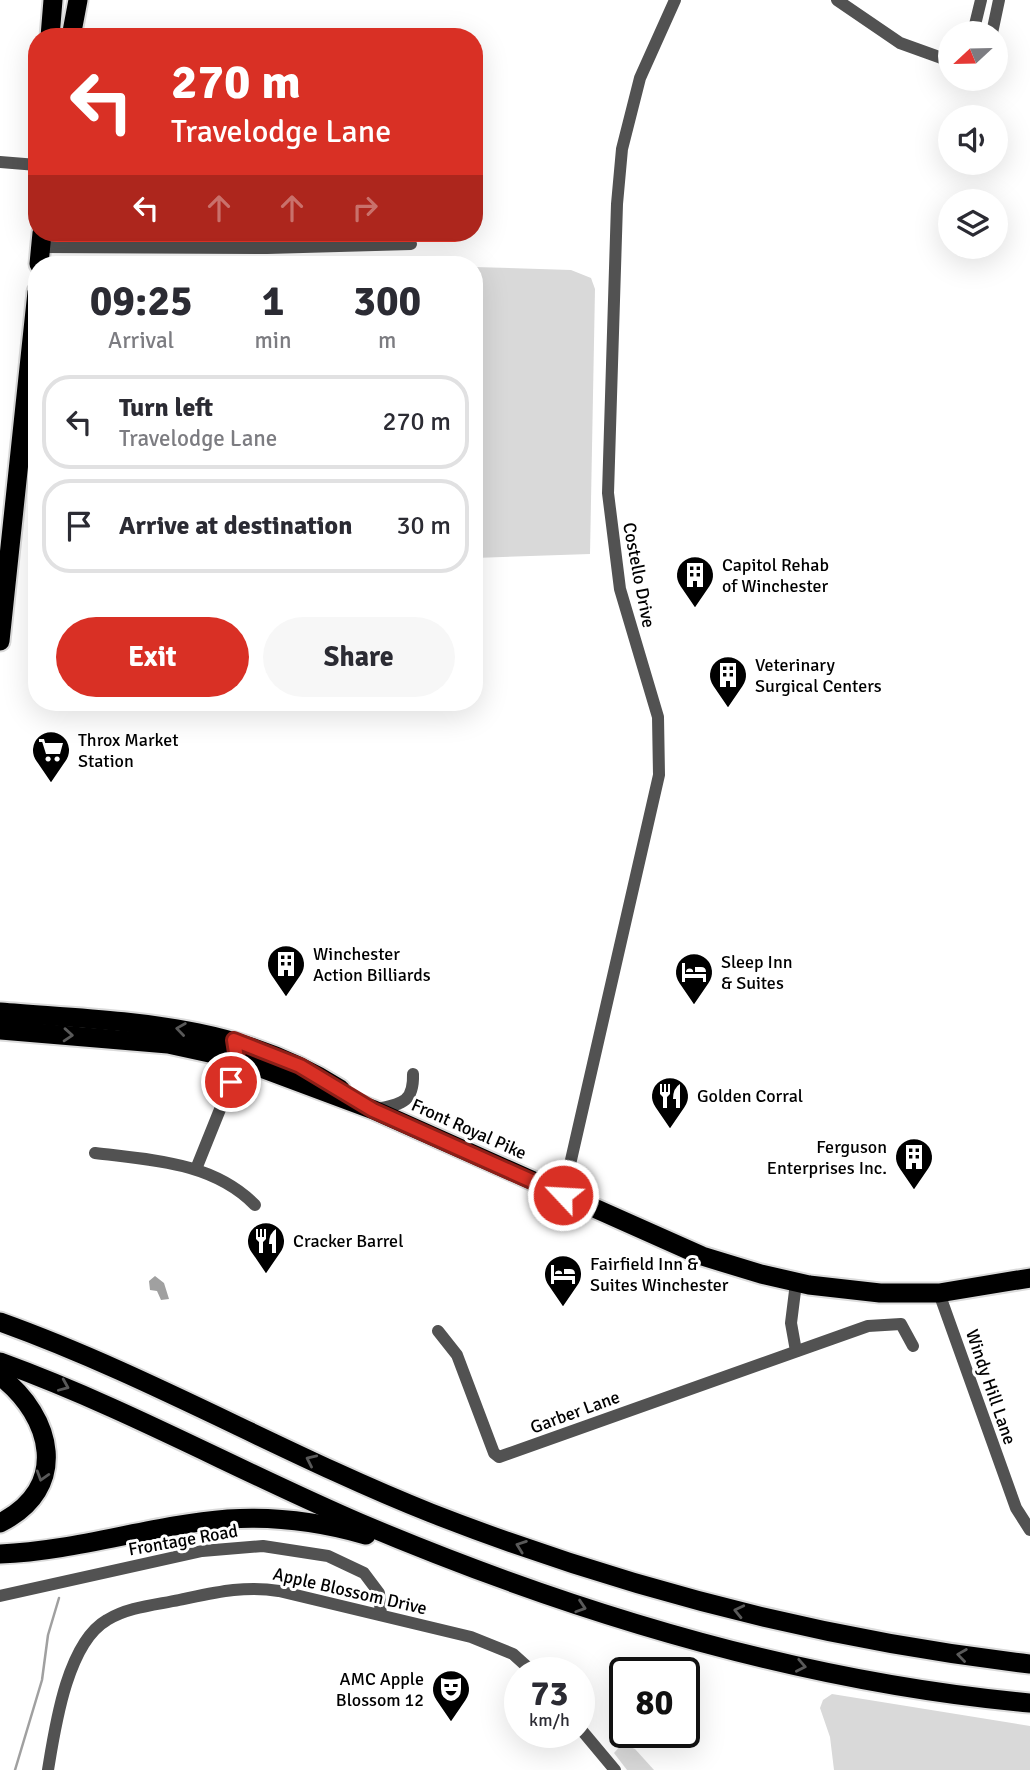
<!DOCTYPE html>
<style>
body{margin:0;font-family:Signika,sans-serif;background:#f7f7f7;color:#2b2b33;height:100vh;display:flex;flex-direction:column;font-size:26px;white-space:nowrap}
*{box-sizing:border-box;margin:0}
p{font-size:23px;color:#7c7c81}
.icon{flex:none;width:38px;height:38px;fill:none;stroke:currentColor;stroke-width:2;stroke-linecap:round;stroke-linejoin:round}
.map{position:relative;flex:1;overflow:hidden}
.side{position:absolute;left:28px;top:256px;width:455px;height:455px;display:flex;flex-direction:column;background:#fff;border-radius:28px;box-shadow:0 7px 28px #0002}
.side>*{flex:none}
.guide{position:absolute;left:28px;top:28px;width:455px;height:214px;border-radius:28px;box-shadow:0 7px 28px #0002;background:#d93025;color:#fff;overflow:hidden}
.needle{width:46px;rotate:248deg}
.controls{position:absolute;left:938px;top:21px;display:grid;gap:14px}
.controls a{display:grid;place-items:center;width:70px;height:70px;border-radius:50%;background:#fff;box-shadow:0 7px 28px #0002;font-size:35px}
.speed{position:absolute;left:504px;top:1657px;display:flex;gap:14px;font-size:35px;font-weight:700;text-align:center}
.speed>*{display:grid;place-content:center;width:91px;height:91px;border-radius:50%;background:#fff;box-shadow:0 7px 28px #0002;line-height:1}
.speed small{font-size:18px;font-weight:400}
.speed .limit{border:4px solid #111;border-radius:10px;background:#fff;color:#111}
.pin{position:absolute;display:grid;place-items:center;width:60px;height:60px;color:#fff;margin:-30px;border:4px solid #fff;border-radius:50%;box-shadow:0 2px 7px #0007}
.me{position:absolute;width:77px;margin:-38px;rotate:295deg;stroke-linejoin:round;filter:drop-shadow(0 0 5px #0008)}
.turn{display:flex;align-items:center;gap:24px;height:147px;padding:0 28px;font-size:32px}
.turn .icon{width:91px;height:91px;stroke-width:2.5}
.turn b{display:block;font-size:49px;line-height:60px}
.lanes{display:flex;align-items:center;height:66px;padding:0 28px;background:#0003;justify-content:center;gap:35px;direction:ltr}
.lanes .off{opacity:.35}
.eta{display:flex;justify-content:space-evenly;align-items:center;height:119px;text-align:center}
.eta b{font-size:42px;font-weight:700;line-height:49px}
.action{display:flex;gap:14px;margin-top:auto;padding:14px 28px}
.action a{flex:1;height:80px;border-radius:42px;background:#d93025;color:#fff;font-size:28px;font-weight:700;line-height:80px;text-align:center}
.action a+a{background:#f7f7f7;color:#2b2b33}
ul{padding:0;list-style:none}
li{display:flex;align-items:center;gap:21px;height:94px;margin:0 14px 10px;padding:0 14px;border:4px solid #e1e1e2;border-radius:28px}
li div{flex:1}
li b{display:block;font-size:26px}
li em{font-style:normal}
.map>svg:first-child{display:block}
</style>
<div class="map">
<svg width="1030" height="1770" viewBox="0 0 1030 1770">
<rect width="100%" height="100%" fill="#fff"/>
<g fill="#d9d9d9">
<path d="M474 267 571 270 591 278 595 289 590 554 474 558Z"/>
<path d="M832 1694 1030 1726V1770H834L830 1737 820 1708 823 1700Z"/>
<path d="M622 1744 635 1749 654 1770H627L614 1753Z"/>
</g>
<path fill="#a0a0a0" d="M155 1276 164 1283 169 1299 161 1300 157 1291 150 1290 149 1281Z"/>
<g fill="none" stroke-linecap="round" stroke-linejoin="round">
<path stroke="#a0a0a0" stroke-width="2.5" d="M15 1770 42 1680 48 1635 59 1598"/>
<defs>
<g id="highway">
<path d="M50 37 53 0"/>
<path d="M71 37 78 0"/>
<path d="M39 264 42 233"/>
<path d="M0 641 37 292"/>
<path d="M0 1012C121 1022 234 1021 340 1089"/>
<path d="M0 1030 168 1044 237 1059 374 1110 702 1256 761 1274 809 1285 880 1293H939L1030 1278"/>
<path d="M0 1322C148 1375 285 1455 431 1513 623 1588 825 1640 1030 1664"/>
<path d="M0 1362C124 1407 239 1471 360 1523 573 1613 799 1682 1030 1703"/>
<path d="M0 1376C53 1417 70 1488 0 1523"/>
<path d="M0 1554C77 1551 151 1525 228 1519 274 1516 321 1522 366 1535"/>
</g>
</defs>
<use href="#highway" stroke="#dbdbdb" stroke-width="23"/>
<g stroke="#525252" stroke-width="12">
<path d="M837 0 900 43 950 61"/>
<path d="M973 33 981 0"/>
<path d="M992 33 999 0"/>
<path d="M0 162 37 165"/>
<path d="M41 247 267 248 411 244"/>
<path d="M374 1110C400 1104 414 1104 413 1074"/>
<path d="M95 1153C151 1160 213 1162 255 1205"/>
<path d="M196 1169 231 1082 236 1054"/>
<path d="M563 1195 659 775 658 717 620 589 608 493 617 204 622 149 640 78 675 0"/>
<path d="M939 1293 1016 1508 1030 1530"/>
<path d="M438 1331 457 1355 494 1453 499 1457 868 1326 901 1324 913 1346"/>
<path d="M796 1351 791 1323 796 1283"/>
<path d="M0 1596 202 1551 263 1546 328 1556 364 1573 379 1593 381 1615"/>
<path d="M579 1727 615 1770"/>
<path d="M48 1770C55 1727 67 1643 107 1620 128 1607 155 1605 179 1600 213 1593 244 1585 279 1591L471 1637 513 1654 534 1673"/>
</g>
<use href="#highway" stroke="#000" stroke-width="19"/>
</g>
<defs><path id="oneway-chevron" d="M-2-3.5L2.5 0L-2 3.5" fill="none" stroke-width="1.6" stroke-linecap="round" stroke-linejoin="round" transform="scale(1.75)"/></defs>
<g stroke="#595959">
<use href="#oneway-chevron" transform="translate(181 1029) rotate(-172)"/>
<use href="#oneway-chevron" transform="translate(68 1035) rotate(4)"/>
<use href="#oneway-chevron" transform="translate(64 1386) rotate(23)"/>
<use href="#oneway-chevron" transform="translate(311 1460) rotate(-155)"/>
<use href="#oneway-chevron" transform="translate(42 1476) rotate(107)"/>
<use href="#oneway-chevron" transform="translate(521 1546) rotate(-160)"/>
<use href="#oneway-chevron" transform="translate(581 1607) rotate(18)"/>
<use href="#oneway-chevron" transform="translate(739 1611) rotate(-167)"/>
<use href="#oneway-chevron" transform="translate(962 1655) rotate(-172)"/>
<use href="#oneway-chevron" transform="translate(801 1666) rotate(11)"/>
</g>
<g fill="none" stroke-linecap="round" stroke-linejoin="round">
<defs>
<path id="route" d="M231 1082 237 1059 234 1040 300 1066 373 1110 563 1195"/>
</defs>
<use href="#route" stroke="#8d1f18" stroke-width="18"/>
<use href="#route" stroke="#d93025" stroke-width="12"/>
</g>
<defs>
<symbol id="building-pin" viewBox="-11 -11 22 30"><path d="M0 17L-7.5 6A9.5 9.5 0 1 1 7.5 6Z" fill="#000" stroke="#fff"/><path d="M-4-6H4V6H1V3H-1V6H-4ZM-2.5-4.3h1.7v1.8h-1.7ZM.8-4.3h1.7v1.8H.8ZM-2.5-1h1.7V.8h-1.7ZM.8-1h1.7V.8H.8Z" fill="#fff"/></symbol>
<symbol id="supermarket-pin" viewBox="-11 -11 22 30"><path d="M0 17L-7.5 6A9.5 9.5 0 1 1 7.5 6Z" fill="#000" stroke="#fff"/><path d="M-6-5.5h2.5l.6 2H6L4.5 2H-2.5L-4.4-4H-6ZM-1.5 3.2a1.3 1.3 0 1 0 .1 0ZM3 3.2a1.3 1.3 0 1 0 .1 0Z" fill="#fff"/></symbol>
<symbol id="hotel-pin" viewBox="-11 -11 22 30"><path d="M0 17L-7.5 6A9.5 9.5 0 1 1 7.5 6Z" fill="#000" stroke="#fff"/><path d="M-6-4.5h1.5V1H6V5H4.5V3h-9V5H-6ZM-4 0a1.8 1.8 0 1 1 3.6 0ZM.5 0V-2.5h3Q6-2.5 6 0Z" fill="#fff"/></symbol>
<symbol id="restaurant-pin" viewBox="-11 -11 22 30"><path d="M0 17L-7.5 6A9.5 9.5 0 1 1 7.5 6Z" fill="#000" stroke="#fff"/><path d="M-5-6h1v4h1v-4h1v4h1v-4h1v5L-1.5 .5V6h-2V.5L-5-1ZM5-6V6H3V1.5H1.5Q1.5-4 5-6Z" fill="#fff"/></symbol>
<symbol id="theatre-pin" viewBox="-11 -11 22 30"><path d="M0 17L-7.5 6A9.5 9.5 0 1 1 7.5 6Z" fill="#000" stroke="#fff"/><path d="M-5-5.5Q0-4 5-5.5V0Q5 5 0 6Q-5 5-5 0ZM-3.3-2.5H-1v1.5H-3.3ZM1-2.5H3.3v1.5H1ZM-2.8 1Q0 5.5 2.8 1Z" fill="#fff"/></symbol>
</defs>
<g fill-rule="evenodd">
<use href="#building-pin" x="673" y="553" width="44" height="60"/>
<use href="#building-pin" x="706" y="653" width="44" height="60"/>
<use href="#supermarket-pin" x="29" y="728" width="44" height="60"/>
<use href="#building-pin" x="264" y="942" width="44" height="60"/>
<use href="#hotel-pin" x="672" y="950" width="44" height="60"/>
<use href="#restaurant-pin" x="648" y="1074" width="44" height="60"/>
<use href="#building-pin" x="892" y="1135" width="44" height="60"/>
<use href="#restaurant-pin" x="244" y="1219" width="44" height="60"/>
<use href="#hotel-pin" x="541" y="1252" width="44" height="60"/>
<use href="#theatre-pin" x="429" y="1667" width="44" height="60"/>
</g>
<g text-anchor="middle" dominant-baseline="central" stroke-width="6" stroke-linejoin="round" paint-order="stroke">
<g font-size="18" fill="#000" stroke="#fff" text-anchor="start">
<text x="722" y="565">Capitol Rehab<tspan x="722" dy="21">of Winchester</tspan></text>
<text x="755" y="665">Veterinary<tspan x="755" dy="21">Surgical Centers</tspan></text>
<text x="78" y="740">Throx Market<tspan x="78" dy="21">Station</tspan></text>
<text x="313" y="954">Winchester<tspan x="313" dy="21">Action Billiards</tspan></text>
<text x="721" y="962">Sleep Inn<tspan x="721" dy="21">&amp; Suites</tspan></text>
<text x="697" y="1096">Golden Corral</text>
<text x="887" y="1147" text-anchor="end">Ferguson<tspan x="887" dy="21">Enterprises Inc.</tspan></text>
<text x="293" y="1241">Cracker Barrel</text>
<text x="590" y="1264">Fairfield Inn &amp;<tspan x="590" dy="21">Suites Winchester</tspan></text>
<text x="424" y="1679" text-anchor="end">AMC Apple<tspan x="424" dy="21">Blossom 12</tspan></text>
</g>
<g font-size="18" fill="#000" stroke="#fff">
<text transform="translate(639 575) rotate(79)">Costello Drive</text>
<text transform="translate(469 1129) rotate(24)">Front Royal Pike</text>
<text transform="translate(991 1387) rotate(71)">Windy Hill Lane</text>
<text transform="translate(575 1412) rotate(-20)">Garber Lane</text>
<text transform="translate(183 1540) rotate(-10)">Frontage Road</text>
<text transform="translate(350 1591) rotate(13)">Apple Blossom Drive</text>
</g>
</g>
</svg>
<div class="controls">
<a><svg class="needle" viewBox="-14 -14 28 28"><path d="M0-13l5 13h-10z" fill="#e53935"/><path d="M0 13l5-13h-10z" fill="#7c7c81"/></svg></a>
<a><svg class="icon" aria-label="sound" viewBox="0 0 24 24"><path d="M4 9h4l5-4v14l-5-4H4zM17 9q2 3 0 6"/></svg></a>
<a><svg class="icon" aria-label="layers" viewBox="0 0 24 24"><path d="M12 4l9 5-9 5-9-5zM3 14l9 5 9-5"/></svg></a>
</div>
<div class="speed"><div>73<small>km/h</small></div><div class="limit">80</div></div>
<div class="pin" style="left:231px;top:1082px;background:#d93025"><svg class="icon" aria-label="arrive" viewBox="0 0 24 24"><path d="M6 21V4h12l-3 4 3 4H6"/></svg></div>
<svg class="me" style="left:563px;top:1195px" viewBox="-20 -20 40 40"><circle r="17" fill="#d93025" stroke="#fff" stroke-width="3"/><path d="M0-11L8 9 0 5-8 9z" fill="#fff"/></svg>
<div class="guide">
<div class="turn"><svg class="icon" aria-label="left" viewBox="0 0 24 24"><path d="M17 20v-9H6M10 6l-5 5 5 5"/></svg><div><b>270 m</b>Travelodge Lane</div></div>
<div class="lanes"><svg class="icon" aria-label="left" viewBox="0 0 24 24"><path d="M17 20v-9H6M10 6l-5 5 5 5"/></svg><svg class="icon off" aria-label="ahead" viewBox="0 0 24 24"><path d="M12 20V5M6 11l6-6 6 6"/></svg><svg class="icon off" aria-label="ahead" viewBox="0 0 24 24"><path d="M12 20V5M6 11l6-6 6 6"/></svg><svg class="icon off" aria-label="right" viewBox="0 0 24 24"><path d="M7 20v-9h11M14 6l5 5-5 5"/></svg></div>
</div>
<section class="side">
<div class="eta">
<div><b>09:25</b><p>Arrival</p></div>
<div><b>1</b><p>min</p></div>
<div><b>300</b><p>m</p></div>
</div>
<ul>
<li><svg class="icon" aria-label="left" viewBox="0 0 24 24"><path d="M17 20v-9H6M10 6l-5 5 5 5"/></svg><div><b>Turn left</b><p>Travelodge Lane</p></div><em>270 m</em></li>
<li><svg class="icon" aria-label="arrive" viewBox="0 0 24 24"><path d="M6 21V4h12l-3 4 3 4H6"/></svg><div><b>Arrive at destination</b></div><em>30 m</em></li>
</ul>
<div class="action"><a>Exit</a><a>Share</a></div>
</section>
</div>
